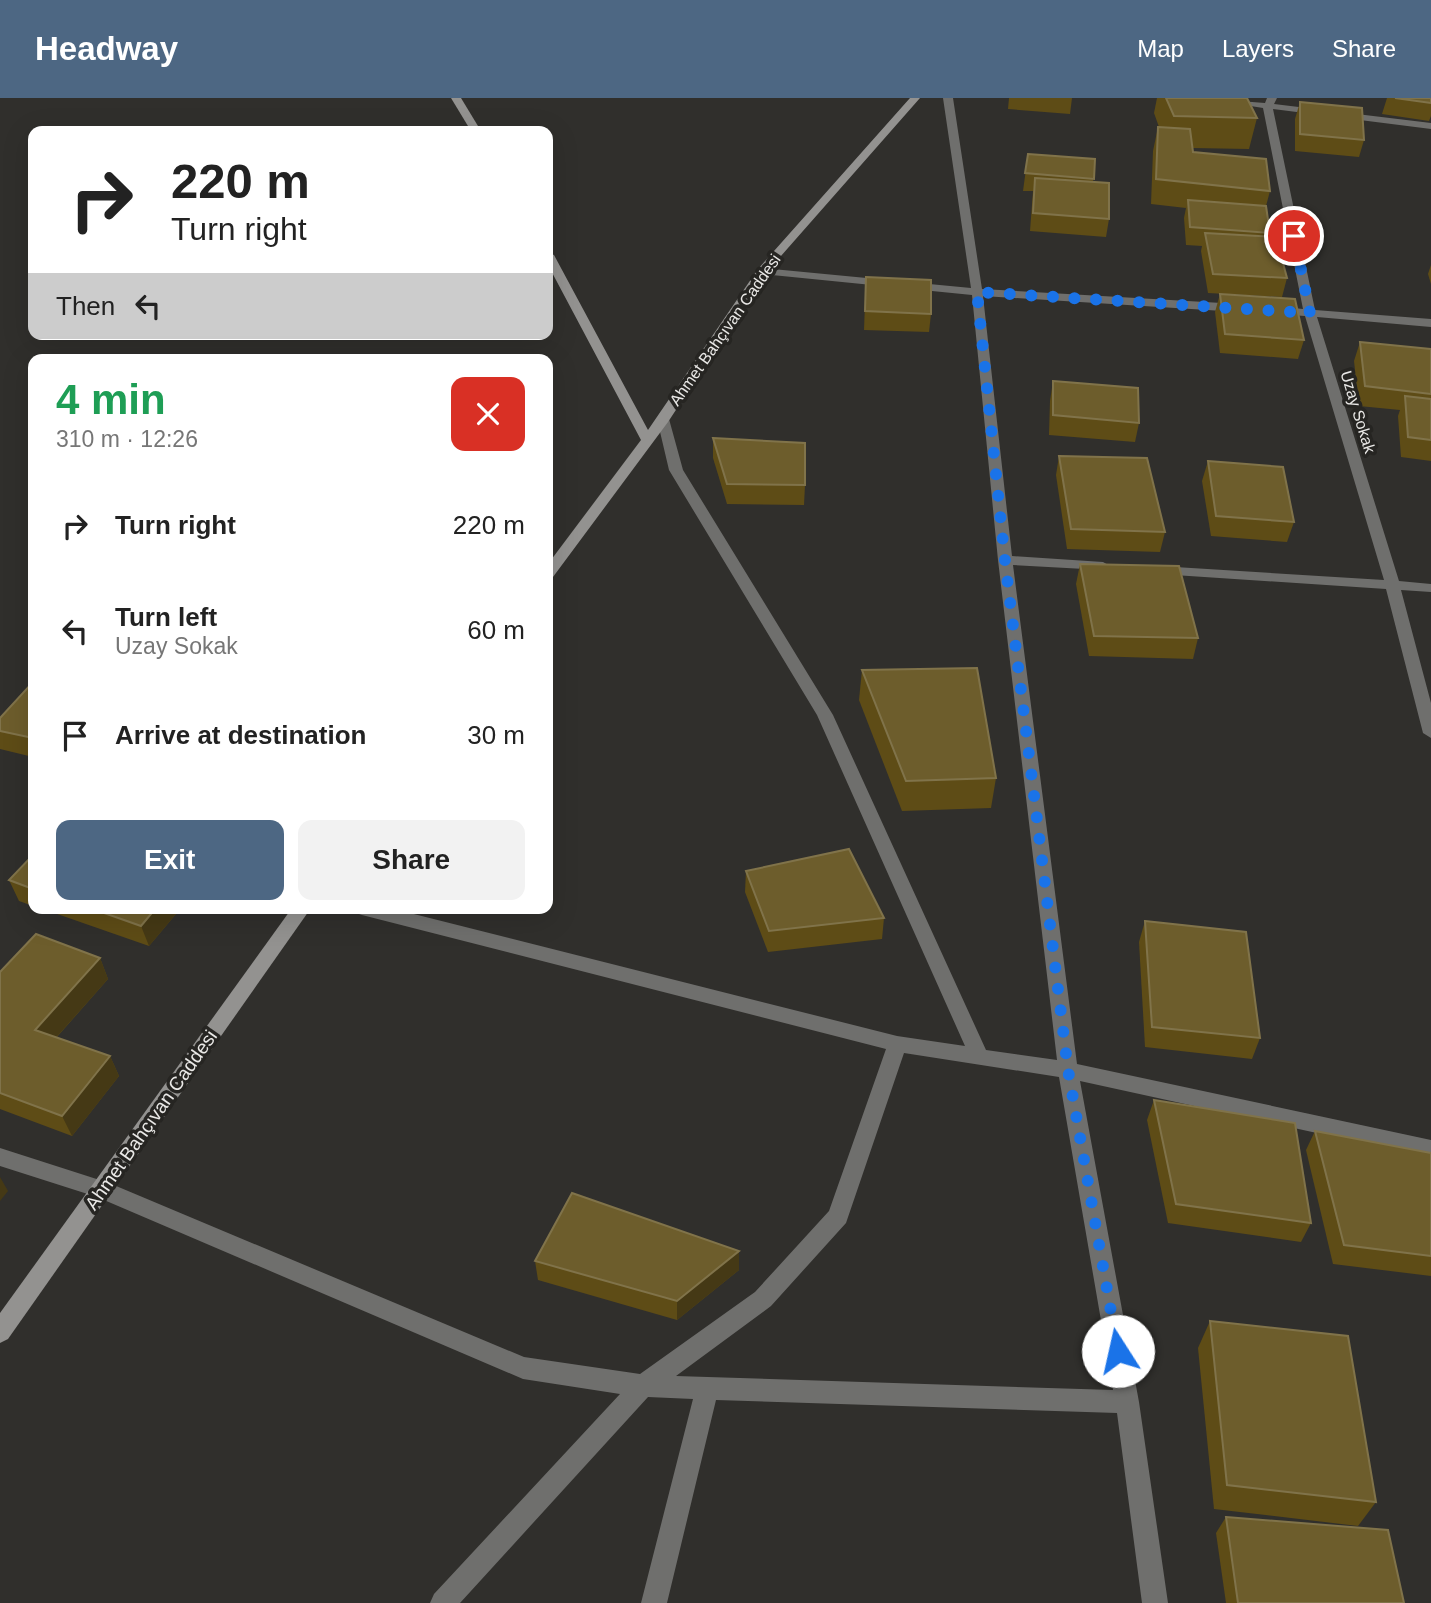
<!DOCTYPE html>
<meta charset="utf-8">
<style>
body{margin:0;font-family:Arial,sans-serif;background:#f2f2f2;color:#222;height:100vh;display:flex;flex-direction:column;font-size:26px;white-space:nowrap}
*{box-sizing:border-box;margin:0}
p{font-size:23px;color:#767676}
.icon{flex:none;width:38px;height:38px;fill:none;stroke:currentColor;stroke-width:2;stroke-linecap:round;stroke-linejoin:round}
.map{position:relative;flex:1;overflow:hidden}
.details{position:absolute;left:28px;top:256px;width:525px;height:560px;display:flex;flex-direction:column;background:#fff;border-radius:14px;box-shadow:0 7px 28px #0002}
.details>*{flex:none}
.hud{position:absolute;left:28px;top:28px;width:525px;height:214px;border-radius:14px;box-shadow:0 7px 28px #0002;background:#fff;color:#222;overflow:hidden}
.pin{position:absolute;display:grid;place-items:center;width:60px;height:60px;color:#fff;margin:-30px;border:4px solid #fff;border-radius:50%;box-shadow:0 2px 7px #0007}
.me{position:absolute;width:77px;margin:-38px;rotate:350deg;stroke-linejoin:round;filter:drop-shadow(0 0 5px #0008)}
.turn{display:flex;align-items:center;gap:24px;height:147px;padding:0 28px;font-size:32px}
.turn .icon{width:91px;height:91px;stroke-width:2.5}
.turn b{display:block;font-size:49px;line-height:60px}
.then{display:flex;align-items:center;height:66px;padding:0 28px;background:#0003;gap:14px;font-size:26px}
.round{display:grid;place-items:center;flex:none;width:74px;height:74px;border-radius:14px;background:#f2f2f2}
.head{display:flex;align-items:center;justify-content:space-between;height:119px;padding:0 28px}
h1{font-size:42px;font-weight:700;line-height:52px;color:#1e9e55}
.button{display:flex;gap:14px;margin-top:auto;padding:14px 28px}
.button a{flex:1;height:80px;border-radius:14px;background:#4d6783;color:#fff;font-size:28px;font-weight:700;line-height:80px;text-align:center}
.button a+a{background:#f2f2f2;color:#222}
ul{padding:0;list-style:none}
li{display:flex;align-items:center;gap:21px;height:105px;padding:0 28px}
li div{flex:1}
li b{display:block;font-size:26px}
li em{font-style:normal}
header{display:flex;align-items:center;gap:42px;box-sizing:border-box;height:98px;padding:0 35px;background:#4d6783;color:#fff}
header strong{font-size:33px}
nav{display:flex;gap:38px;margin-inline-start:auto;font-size:24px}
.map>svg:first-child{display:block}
</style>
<header>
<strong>Headway</strong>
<nav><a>Map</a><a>Layers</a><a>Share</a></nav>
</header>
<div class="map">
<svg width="1431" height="1505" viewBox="0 0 1431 1505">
<rect width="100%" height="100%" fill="#302f2c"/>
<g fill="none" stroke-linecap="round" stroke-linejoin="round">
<g fill="#6f6f6d" fill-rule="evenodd">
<path d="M943 0H953L982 191 1239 206 1245 210 1239 214 983 198 1012 458 1103 464 1110 468 1103 472 1013 467 1077 966 1431 1042V1060L1080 983 1139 1304 1168 1505H1142L1117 1315 716 1302 667 1505H641L693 1301 648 1299 460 1505H430L434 1496 620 1296 523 1281 97 1099 0 1068V1050L109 1085 524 1259 640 1276 755 1194 829 1113 886 951 362 817 356 815 353 810H390L897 938 965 948 817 617 669 372 657 321 663 317 669 321 683 372 833 617 986 952 1057 962 998 462 972 197 762 176 756 173 762 170 971 190ZM904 955 1059 979 1113 1292 676 1278 771 1208 846 1125Z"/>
<path d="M1201 0 1265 5 1267 0H1277L1274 6 1431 25V31L1273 11 1315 212 1431 221V229L1317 219 1399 483 1431 486V494L1401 492 1431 605V640L1423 635 1386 491 1159 476 1152 472 1159 468 1384 482 1305 218 1274 216 1268 212 1274 208 1303 211 1263 10Z"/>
</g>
<g fill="#939290" fill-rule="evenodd">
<path d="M451 0H461L481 33H471Z"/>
<path d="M910 0H920L766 175 668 324 553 479 548 480V466L641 342 548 167V154L554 157 648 332 758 171Z"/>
<path d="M292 810H311L8 1241 0 1245V1215Z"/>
</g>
</g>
<g fill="#5e4c16">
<path d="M1009 0H1072L1070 16 1008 11Z"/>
<path d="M1157 0H1247L1257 20 1249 51 1192 50 1193 54 1270 93 1266 108 1270 135 1269 139 1287 180 1282 199 1208 195 1201 153 1202 148 1186 147 1184 120 1186 110 1151 106 1153 53 1158 29H1159L1154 15Z"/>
<path d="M1387 0H1431V18L1429 23 1382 16Z"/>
<path d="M1300 4 1364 42 1359 59 1295 53V21Z"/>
<path d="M1028 56 1095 61 1093 84 1109 121 1106 139 1030 133 1033 93H1023Z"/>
<path d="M1431 167V186L1428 176Z"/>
<path d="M866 179 931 216 929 234 864 232Z"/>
<path d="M1220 196 1304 242 1298 261 1220 255 1215 214Z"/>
<path d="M1360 244 1431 251V363L1401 359 1398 318 1400 312 1359 308 1354 263Z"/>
<path d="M1053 283 1139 325 1135 344 1049 337 1050 303Z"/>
<path d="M713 340 805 387 804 407 727 406 713 360Z"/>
<path d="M1059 358 1165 434 1160 454 1067 451 1056 377Z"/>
<path d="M1208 363 1294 424 1287 444 1211 438 1202 383Z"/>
<path d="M1080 466 1198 540 1193 561 1089 558 1076 486Z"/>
<path d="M862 572 996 680 991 710 902 713 859 602Z"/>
<path d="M33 584V659L0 651V620Z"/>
<path d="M33 757V808L19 803 9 782Z"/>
<path d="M746 773 884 820 882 841 768 854 745 794Z"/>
<path d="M40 810H181L149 848Z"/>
<path d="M1145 823 1260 940 1252 961 1145 949 1139 844Z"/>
<path d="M100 860 108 881 56 940 110 958 119 978 72 1038 0 1011V874Z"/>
<path d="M1154 1002 1311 1125 1301 1144 1168 1125 1147 1022Z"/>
<path d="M1315 1033 1431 1055V1178L1333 1166 1306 1052Z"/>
<path d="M739 1153V1172L677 1222 538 1182 535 1163Z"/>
<path d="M1210 1223 1376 1404 1358 1428 1214 1411 1198 1250Z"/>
<path d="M1226 1419 1404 1505H1226L1216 1435Z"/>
</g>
<g fill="#453915">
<path d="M156 810H181L149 848 141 828Z"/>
<path d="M100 860 108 881 45 952 35 932Z"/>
<path d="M110 958 119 978 72 1038 62 1018Z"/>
<path d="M0 1079 8 1093 0 1103Z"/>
<path d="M739 1153V1172L677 1222V1203Z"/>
</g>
<g fill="#6d5d2c" stroke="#80734a" stroke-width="2">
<path d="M1166 0H1247L1257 20 1174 18Z"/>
<path d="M1395 0H1431V5Z"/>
<path d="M1300 4 1362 10 1364 42 1300 36Z"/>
<path d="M1158 29 1190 31 1193 54 1266 61 1270 93 1156 81Z"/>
<path d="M1028 56 1095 61 1094 81 1025 75Z"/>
<path d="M1035 80 1109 85V121L1033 115Z"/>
<path d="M1188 102 1266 108 1270 135 1190 129Z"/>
<path d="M1205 135 1276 139 1287 180 1213 176Z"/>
<path d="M866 179 931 182V216L865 213Z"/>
<path d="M1220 196 1295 201 1304 242 1225 236Z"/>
<path d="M1360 244 1431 251V296L1365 288Z"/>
<path d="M1053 283 1138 290 1139 325 1053 317Z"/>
<path d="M1405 298 1431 301V342L1408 339Z"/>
<path d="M713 340 805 345V387L727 386Z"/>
<path d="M1059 358 1147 360 1165 434 1071 431Z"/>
<path d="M1208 363 1283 369 1294 424 1216 418Z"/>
<path d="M1080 466 1179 468 1198 540 1094 538Z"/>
<path d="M977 570 996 680 906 683 862 572Z"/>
<path d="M33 584V640L0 633V620Z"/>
<path d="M849 751 884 820 769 833 746 773Z"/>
<path d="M33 757V791L9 782Z"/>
<path d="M90 810H156L141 828Z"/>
<path d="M1145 823 1246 834 1260 940 1152 929Z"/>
<path d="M36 836 100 860 35 932 110 958 62 1018 0 995V874Z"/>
<path d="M1154 1002 1295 1025 1311 1125 1176 1106Z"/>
<path d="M1315 1033 1431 1055V1158L1344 1147Z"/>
<path d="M572 1095 739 1153 677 1203 535 1163Z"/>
<path d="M1210 1223 1348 1238 1376 1404 1227 1387Z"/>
<path d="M1226 1419 1388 1432 1404 1505H1238Z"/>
</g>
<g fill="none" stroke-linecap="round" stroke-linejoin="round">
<path stroke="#1a73e8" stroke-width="12" stroke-dasharray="0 21.6" d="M1118 1253 1068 972 1005 463 977 194 1310 215 1294 138"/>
</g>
<g text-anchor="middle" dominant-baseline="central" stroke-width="7" stroke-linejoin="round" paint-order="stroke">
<g font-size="16" fill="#eae9e7" stroke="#262522">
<text transform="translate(725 232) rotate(-55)">Ahmet Bahçıvan Caddesi</text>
<text transform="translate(1358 314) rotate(73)">Uzay Sokak</text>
</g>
<g font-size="19" fill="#eae9e7" stroke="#262522">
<text transform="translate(151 1022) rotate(-55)">Ahmet Bahçıvan Caddesi</text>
</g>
</g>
</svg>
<div class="pin" style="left:1294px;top:138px;background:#d93025"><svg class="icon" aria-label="arrive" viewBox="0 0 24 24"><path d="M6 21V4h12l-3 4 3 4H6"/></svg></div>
<svg class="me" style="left:1118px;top:1253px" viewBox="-20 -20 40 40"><circle r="19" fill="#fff"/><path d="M0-13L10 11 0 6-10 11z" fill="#1a73e8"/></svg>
<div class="hud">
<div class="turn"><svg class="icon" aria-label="right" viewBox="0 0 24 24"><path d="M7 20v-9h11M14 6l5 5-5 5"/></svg><div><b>220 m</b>Turn right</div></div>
<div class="then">Then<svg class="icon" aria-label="left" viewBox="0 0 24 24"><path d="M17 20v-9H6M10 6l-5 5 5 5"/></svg></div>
</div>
<section class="details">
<div class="head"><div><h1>4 min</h1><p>310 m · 12:26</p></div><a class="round" style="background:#d93025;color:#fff"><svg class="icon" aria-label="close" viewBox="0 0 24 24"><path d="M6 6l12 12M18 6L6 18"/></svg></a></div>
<ul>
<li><svg class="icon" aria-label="right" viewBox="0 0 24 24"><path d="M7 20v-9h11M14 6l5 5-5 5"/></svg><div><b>Turn right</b></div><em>220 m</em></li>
<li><svg class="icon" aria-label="left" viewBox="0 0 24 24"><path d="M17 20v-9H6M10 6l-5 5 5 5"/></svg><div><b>Turn left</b><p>Uzay Sokak</p></div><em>60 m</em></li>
<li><svg class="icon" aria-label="arrive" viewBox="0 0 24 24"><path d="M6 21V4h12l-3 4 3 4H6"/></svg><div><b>Arrive at destination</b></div><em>30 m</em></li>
</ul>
<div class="button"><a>Exit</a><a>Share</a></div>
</section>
</div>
